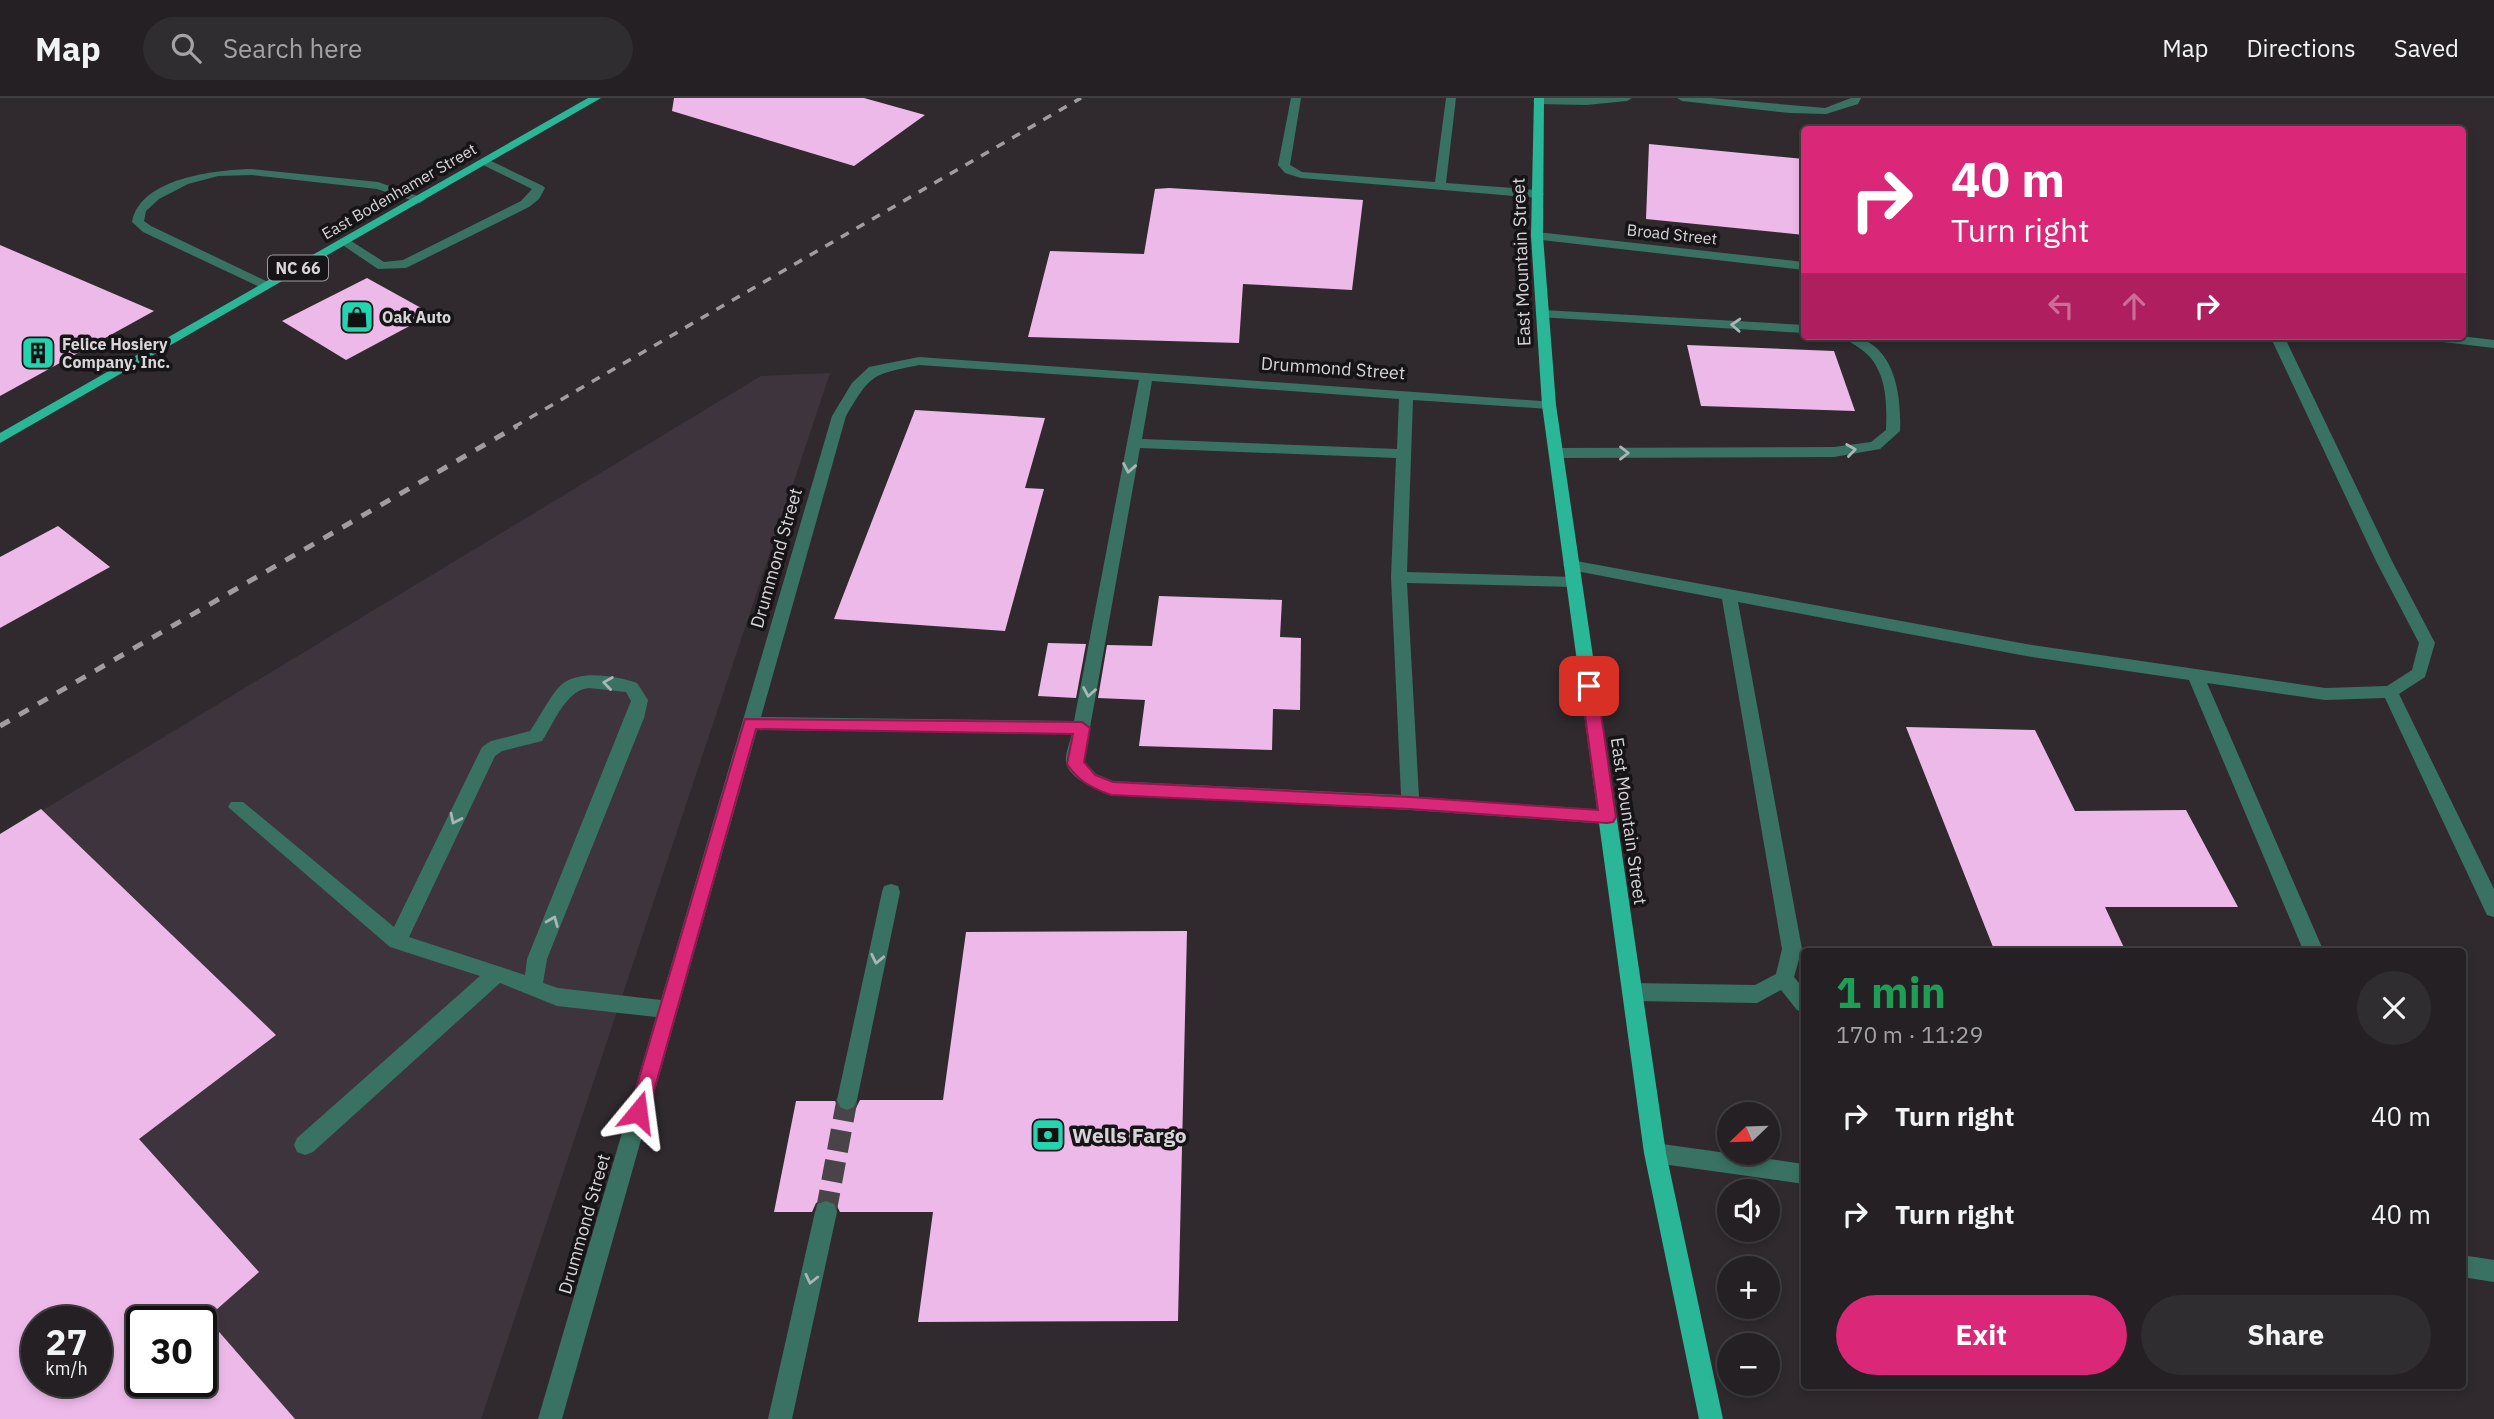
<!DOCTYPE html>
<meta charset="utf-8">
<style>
body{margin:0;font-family:"IBM Plex Sans",sans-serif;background:#302d30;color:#f1f3f6;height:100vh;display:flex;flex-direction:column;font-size:26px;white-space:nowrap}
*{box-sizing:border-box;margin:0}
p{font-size:23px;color:#a3a3a6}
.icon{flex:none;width:38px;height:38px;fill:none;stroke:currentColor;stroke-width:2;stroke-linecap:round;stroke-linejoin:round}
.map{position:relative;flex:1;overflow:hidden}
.side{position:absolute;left:1801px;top:850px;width:665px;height:441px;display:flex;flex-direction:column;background:#242023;border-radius:7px;box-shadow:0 4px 10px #0003,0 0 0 2px #413e41}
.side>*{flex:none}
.top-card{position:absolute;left:1801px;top:28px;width:665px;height:214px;border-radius:7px;box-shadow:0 4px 10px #0003,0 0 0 2px #413e41;background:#db2777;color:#fff;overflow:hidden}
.needle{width:46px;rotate:247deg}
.tools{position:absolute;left:1717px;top:1004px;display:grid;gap:14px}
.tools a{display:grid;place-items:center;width:63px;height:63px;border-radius:50%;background:#242023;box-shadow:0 4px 10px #0003,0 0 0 2px #413e41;font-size:35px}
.speed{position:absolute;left:21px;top:1208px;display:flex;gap:14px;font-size:35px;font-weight:700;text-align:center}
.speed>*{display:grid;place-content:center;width:91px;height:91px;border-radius:50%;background:#242023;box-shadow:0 4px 10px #0003,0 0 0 2px #413e41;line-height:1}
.speed small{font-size:18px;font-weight:400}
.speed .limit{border:4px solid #111;border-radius:10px;background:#fff;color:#111}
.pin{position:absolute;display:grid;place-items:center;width:60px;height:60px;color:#fff;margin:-30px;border-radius:14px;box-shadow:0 4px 10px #0006}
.me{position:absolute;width:77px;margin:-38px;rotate:16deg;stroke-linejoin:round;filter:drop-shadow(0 0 5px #0008)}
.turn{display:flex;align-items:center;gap:24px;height:147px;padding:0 35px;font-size:32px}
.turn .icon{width:91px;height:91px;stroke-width:2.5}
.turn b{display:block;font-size:49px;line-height:60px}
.lanes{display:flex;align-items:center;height:66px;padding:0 35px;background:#0003;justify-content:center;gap:35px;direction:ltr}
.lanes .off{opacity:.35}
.round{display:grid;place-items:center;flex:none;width:74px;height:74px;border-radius:37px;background:#302d30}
.overview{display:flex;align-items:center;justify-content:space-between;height:119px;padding:0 35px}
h1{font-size:42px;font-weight:700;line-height:52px;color:#1e9e55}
.button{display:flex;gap:14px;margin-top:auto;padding:14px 35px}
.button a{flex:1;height:80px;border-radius:42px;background:#db2777;color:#fff;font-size:28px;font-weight:700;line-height:80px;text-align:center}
.button a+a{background:#302d30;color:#f1f3f6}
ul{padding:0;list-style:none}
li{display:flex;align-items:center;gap:21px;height:98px;padding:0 35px}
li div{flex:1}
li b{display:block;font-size:26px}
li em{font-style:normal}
header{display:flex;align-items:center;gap:42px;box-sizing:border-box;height:98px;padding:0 35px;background:#242023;border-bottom:2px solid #413e41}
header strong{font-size:33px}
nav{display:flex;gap:38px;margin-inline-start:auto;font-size:24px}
.search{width:490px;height:63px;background:#302d30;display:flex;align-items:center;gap:18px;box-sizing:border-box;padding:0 24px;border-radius:38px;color:#a3a3a6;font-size:26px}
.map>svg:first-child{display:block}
</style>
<header>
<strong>Map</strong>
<div class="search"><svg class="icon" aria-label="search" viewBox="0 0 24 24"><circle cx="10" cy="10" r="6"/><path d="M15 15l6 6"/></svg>Search here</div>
<nav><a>Map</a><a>Directions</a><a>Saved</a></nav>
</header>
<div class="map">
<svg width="2494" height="1321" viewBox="0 0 2494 1321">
<rect width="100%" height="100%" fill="#302a2f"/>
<path fill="#3e343d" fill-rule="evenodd" d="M830 275 481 1321H0V738L761 278ZM37 1223H96V1283H37ZM142 1223H201V1283H142Z"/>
<g fill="#edb9e9" fill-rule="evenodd">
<path d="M674 0H864L925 17 854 68 672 13Z"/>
<path d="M1649 46 1804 61V137L1646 121Z"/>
<path d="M1169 90 1363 102 1352 192 1243 186 1239 245 1028 239 1050 153 1144 156 1155 91Z"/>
<path d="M0 147 154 213 0 298Z"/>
<path d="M367 180 432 216 346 262 282 223Z"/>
<path d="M1687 247 1834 253 1855 313 1701 308Z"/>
<path d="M915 312 1045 320 1025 390 1044 391 1005 533 834 521Z"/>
<path d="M58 428 110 469 0 530V459Z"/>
<path d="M1159 498 1282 502 1280 539 1301 540 1300 612 1273 611 1272 652 1139 648 1145 602 1098 600 1107 547 1152 548Z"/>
<path d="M1048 545 1086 546 1076 600 1038 598Z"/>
<path d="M1906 629 2035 632 2075 713 2186 712 2238 809H2105L2126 854H1995Z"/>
<path d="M41 711 276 937 139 1041 259 1174 207 1220 295 1321H0V736ZM37 1223H96V1283H37ZM142 1223H201V1283H142Z"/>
<path d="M1187 833 1178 1223 918 1224 933 1114H840L835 1104 825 1101 816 1105 812 1114H774L796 1003H835L839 1011 848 1014 856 1010 860 1002H943L966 834Z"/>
</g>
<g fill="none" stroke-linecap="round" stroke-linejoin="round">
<path stroke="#494448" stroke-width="21" stroke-dasharray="21 10" stroke-linecap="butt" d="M826 1114 847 1002"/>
<g fill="#397262" fill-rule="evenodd">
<path d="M1291 0H1301L1290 67 1302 74 1435 84 1446 0H1456L1446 85 1538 92 1544 96 1538 100 1301 80 1285 75 1278 67Z"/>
<path d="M1632 0 1627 3 1586 7 1538 6 1533 3 1537 0Z"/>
<path d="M1677 0H1711L1825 10 1851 0H1861L1858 6 1826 16 1790 15 1682 3Z"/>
<path d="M481 62H489L543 88 545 90 539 101 529 109 406 170 378 171 338 144 348 141 384 164 403 162 521 103 532 91 481 66Z"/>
<path d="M251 71 378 84 426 101 420 105 377 91 251 77 218 78 188 86 159 101 146 113 144 123 151 128 270 185 272 188 266 192 143 134 132 124C140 80 215 72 251 71Z"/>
<path d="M1537 134 1804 164V172L1533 141V135Z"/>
<path d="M1543 212 1804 227V235L1538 219V213Z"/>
<path d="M1843 238C1893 238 1902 294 1900 333L1880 351 1834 359 1556 360 1549 355 1556 350 1834 349 1871 344 1886 332C1887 307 1887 278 1869 258 1862 250 1851 246 1843 238Z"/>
<path d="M2270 238H2284L2392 463 2435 545 2425 579 2399 596 2494 791V819L2487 817 2385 600 2325 602 2207 585 2324 854H2304L2189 582 2026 558 1738 504 1802 851 1794 879 1804 891V915L1797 912 1781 892 1757 905 1632 903 1625 900 1622 894 1625 888 1632 885 1755 887 1776 876 1782 851 1722 501 1571 472 1563 467 1566 463 1571 462 2026 546 2325 590 2387 588 2412 572 2419 545 2376 463Z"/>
<path d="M2419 238H2460L2494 242V250L2426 242Z"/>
<path d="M919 259 1554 304 1556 307 1549 311 1413 302 1407 474 1574 479 1582 484 1574 489 1407 485 1419 699 1607 712 1613 714 1616 719 1613 724 1607 726 1410 712 1111 697C1098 693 1068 680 1066 664 1065 656 1070 644 1072 636L757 632 562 1321H538L656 919 557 908 500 885 313 1054 305 1057 297 1054 294 1047 297 1040 480 878 390 849 228 709 231 704H243L394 829 482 649 491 643 530 633C540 619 549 599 561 587 579 571 617 578 637 585L648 602 644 620 547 861 543 885 558 890 661 902 832 318 852 285 869 269ZM919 267 1139 282 1074 623 761 619 846 318C871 276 871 277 919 267ZM1152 283 1399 301 1397 351 1142 341ZM1140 350 1396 360 1391 479 1401 697 1113 683 1096 676 1084 663ZM589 590 626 594 631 603 527 861 525 877 409 839 495 658 502 653 542 643C554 625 566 592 589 590Z"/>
<path d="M891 786 898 788 900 794 857 1002 854 1009 847 1012 840 1009 837 1002 882 794 884 788Z"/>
<path d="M1655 1045 1804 1066V1086L1655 1065 1647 1062 1644 1055 1647 1048Z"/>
<path d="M826 1103 834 1106 837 1114 792 1321H768L815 1114 818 1106Z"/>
<path d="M2462 1157 2494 1162V1184L2462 1179Z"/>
</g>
<g fill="#2ab797" fill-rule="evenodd">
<path d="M588 0H601L0 345V335Z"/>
<path d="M1534 0H1544L1543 138 1556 307 1666 1055 1723 1321H1699L1644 1055 1542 307 1531 138Z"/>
</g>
<path stroke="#a09ca0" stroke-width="3.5" stroke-dasharray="9 9" stroke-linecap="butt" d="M514 329 1081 0"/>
<path stroke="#a09ca0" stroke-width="5" stroke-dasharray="11 11" stroke-linecap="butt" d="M0 628 517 328"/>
</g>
<defs><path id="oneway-chevron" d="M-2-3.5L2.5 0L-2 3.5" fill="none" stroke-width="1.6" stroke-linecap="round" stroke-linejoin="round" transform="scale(1.75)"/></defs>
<g stroke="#a8b7b5">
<use href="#oneway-chevron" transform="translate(1736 227) rotate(-177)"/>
<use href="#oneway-chevron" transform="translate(1851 352) rotate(-8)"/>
<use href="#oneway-chevron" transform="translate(1624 355)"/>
<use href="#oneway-chevron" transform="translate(1129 370) rotate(100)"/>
<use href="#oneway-chevron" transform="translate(608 585) rotate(-172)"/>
<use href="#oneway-chevron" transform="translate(1089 594) rotate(100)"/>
<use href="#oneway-chevron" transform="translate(455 721) rotate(116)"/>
<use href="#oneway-chevron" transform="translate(553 823) rotate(-68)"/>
<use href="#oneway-chevron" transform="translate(877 861) rotate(102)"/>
<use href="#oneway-chevron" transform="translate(811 1181) rotate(103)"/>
</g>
<path fill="#db2777" stroke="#8e194d" stroke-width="2" d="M1589 583 1597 588 1616 719 1613 724 1607 725 1410 711 1111 697C1092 690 1078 683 1067 666L1073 636 756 631 648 1014 645 1020 638 1023 632 1020 629 1014 745 621 1082 624 1090 630 1084 664 1095 677 1113 684 1410 699 1598 712 1581 588Z"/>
<defs>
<symbol id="shop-square" viewBox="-11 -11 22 22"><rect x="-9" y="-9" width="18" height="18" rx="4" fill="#22d5af" stroke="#161416"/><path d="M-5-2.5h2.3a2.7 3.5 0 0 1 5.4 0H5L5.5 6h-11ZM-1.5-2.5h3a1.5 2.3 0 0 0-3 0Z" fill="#111"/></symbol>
<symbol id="building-square" viewBox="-11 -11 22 22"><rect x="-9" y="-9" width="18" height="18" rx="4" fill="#22d5af" stroke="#161416"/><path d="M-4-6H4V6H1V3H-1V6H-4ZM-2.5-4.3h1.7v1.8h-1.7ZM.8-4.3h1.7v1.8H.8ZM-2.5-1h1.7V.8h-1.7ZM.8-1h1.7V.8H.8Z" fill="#111"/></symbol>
<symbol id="bank-square" viewBox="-11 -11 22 22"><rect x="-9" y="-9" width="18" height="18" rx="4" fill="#22d5af" stroke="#161416"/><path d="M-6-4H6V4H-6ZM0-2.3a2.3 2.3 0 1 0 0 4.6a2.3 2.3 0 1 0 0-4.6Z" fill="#111"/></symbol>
</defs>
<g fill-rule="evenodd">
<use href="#shop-square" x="338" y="200" width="38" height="38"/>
<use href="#building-square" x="19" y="236" width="38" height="38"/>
<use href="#bank-square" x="1029" y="1018" width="38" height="38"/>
</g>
<g text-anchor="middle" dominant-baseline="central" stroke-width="7" stroke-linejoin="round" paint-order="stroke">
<g font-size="16" fill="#d8d5d8" stroke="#161416">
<text transform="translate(399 93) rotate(-30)">East Bodenhamer Street</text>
<text transform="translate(1672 136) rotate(6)">Broad Street</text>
</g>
<rect fill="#161416" stroke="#9e9b9e" stroke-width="2" x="268" y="157.5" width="60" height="25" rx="5"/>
<g font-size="16" font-weight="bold" fill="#d8d5d8">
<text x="298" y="170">NC 66</text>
</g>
<g font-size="16" font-weight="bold" fill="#d8d5d8" stroke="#161416" text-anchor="start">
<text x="382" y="219">Oak Auto</text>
<text x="62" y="246">Felice Hosiery<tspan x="62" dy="18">Company, Inc.</tspan></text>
</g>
<g font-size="18" fill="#d8d5d8" stroke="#161416">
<text transform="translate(1521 164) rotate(-92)">East Mountain Street</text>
<text transform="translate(1333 270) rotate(4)">Drummond Street</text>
<text transform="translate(776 460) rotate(-74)">Drummond Street</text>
<text transform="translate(1629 723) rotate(82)">East Mountain Street</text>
<text transform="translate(584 1126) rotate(-74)">Drummond Street</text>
</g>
<g font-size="21" font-weight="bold" fill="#d8d5d8" stroke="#161416" text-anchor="start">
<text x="1072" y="1037">Wells Fargo</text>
</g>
</g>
</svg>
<div class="tools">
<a><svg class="needle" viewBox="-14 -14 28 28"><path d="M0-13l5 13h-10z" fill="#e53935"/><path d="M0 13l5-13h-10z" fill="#a3a3a6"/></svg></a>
<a><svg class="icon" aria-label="sound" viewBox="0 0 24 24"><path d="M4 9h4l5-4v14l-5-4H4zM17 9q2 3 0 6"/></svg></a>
<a>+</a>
<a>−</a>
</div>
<div class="speed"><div>27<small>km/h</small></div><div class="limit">30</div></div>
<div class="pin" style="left:1589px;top:588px;background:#d93025"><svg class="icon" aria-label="arrive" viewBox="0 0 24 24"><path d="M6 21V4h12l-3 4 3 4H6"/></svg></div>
<svg class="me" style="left:638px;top:1014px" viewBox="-20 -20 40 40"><path d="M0-17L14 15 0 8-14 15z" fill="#db2777" stroke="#fff" stroke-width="4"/></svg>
<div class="top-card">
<div class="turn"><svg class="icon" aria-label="right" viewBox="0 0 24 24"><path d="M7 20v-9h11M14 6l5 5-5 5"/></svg><div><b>40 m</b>Turn right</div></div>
<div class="lanes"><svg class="icon off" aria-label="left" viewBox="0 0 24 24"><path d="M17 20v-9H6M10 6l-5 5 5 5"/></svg><svg class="icon off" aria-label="ahead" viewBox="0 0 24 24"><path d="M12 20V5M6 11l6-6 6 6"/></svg><svg class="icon" aria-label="right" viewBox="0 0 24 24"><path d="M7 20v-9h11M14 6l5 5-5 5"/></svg></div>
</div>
<section class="side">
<div class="overview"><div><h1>1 min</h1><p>170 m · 11:29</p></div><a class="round"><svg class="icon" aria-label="close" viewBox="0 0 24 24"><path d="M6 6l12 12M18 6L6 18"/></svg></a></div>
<ul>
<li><svg class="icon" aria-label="right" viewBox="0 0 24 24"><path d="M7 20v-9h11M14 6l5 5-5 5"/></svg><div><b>Turn right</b></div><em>40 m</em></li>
<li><svg class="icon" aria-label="right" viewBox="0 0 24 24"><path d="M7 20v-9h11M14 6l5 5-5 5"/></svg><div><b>Turn right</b></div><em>40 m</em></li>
</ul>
<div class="button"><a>Exit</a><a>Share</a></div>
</section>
</div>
